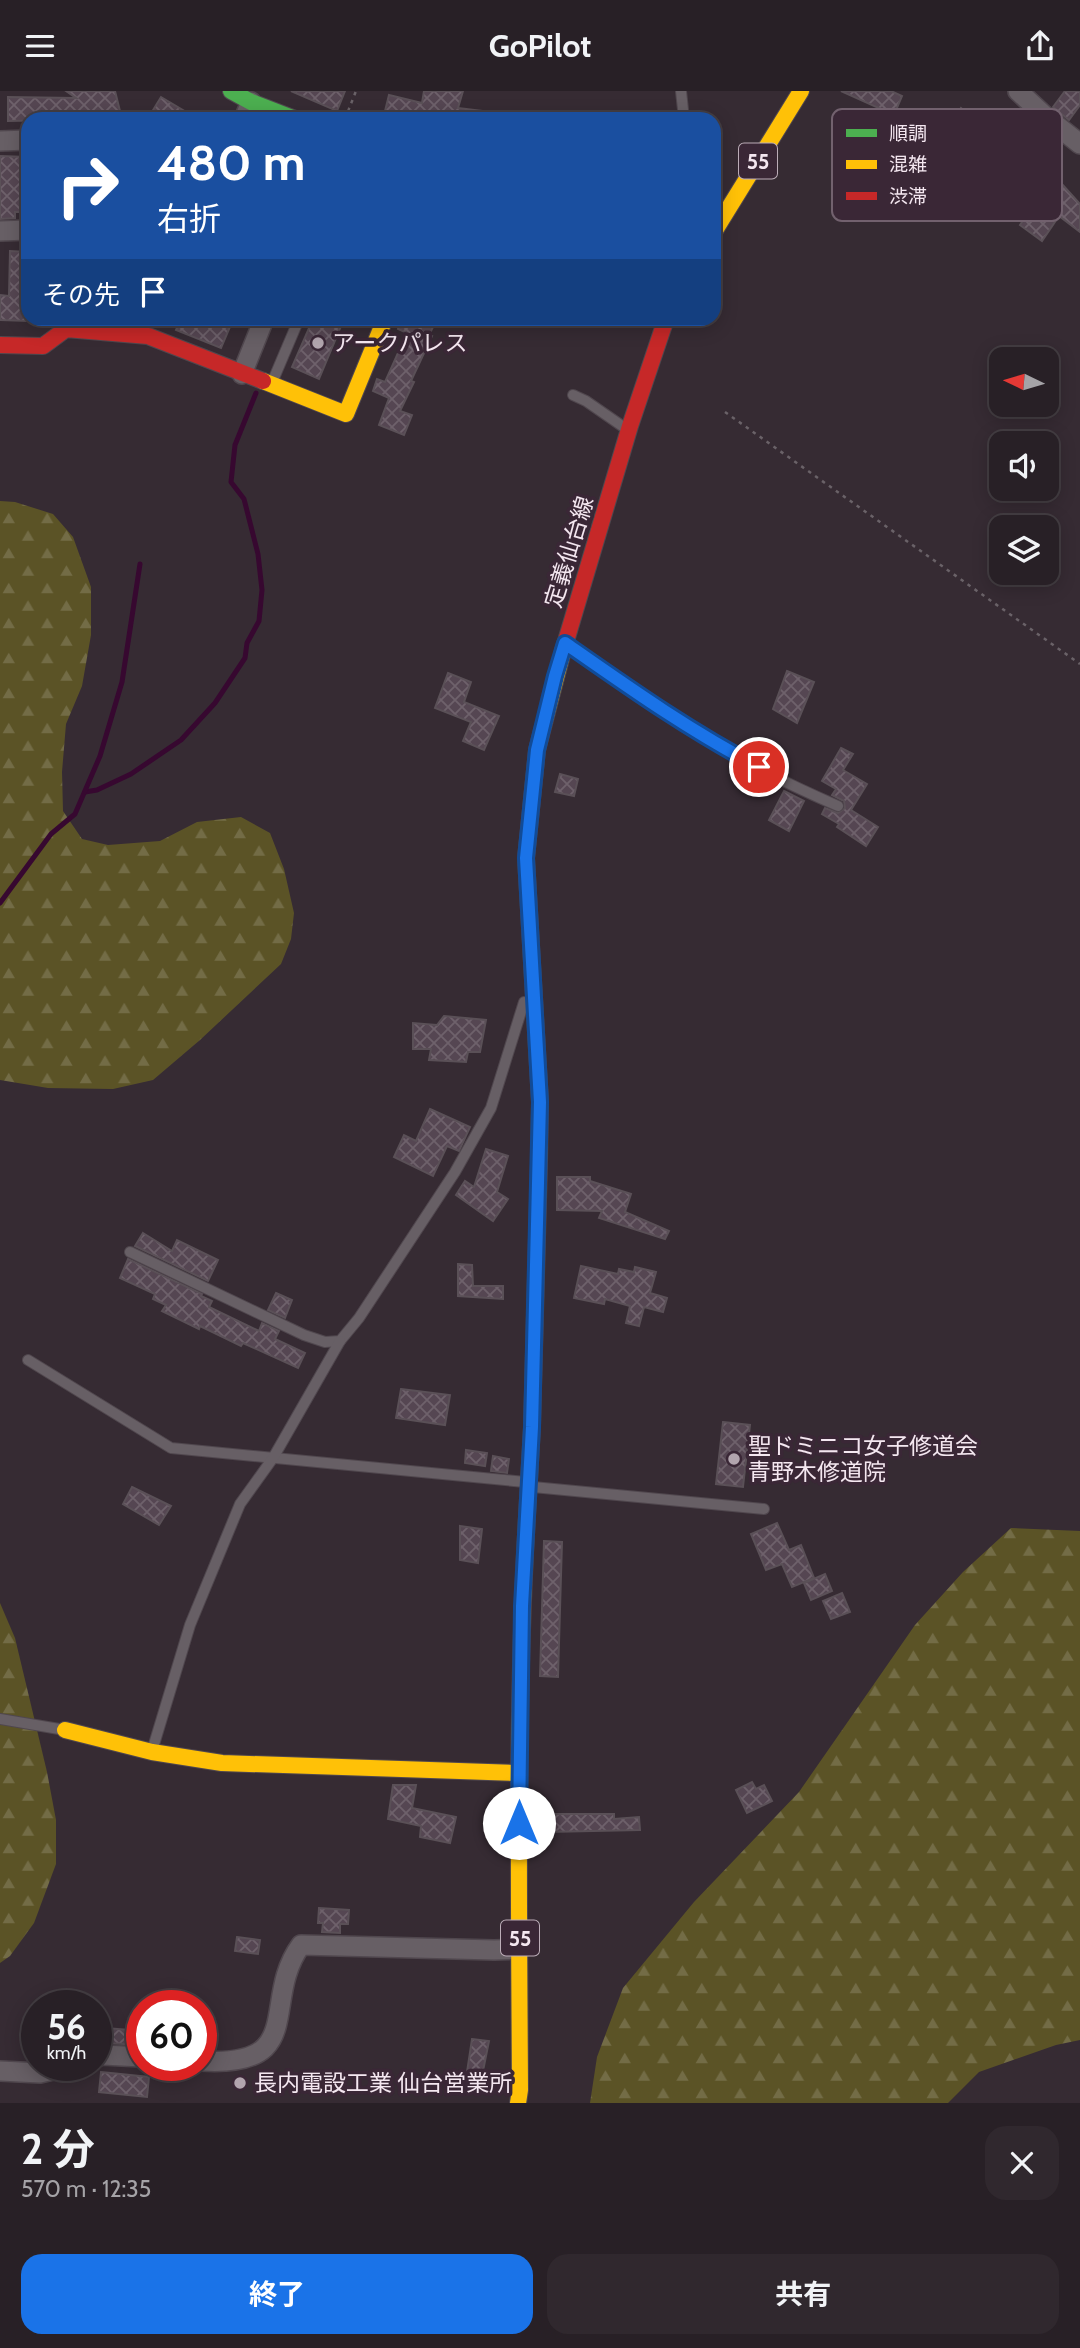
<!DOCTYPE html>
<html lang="ja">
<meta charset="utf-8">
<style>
body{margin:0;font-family:Cabin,"Noto Sans JP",sans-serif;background:#30282e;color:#f1f3f6;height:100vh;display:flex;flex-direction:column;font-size:26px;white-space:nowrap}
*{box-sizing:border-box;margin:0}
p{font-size:23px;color:#a5a3a7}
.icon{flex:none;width:38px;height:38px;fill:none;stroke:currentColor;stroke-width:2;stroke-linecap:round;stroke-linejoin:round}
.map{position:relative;height:2012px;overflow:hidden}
.sheet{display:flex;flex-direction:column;background:#282026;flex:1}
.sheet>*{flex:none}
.hud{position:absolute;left:21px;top:21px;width:700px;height:214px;border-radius:21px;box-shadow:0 4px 18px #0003,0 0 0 2px #443e43;background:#1a4fa0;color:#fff;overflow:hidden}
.needle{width:46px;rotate:275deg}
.buttons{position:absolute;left:989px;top:256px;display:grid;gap:14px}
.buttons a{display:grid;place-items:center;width:70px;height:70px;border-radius:14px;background:#282026;box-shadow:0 4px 18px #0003,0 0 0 2px #443e43;font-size:35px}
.speed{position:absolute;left:21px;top:1899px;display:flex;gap:14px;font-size:35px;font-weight:700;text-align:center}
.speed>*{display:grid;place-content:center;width:91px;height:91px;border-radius:50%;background:#282026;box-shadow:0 4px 18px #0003,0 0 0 2px #443e43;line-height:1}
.speed small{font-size:18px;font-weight:400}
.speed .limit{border:10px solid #d22;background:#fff;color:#111}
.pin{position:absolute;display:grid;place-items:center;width:60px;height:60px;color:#fff;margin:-30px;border:4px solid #fff;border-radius:50%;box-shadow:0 2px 7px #0007}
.me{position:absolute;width:77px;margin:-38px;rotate:0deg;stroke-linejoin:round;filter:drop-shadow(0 0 5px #0008)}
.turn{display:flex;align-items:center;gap:24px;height:147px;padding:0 21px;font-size:32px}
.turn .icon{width:91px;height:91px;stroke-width:2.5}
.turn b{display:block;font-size:49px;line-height:60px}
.then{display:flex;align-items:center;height:66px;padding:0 21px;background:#0003;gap:14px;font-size:26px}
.round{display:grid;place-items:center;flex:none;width:74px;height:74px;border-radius:21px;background:#30282e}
.summary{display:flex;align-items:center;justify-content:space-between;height:119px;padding:0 21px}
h1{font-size:42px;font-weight:700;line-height:52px}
.action{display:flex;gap:14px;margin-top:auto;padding:14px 21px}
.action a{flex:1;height:80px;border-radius:21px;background:#1a73e8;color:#fff;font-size:28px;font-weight:700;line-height:80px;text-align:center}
.action a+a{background:#30282e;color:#f1f3f6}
header{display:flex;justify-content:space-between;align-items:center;height:91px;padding:0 21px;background:#282026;font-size:32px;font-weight:700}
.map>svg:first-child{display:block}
</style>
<header><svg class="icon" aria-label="menu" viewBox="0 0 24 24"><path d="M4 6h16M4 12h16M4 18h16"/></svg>GoPilot<svg class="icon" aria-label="share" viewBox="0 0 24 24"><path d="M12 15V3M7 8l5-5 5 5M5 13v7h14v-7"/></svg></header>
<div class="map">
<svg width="1080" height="2012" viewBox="0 0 1080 2012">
<defs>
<pattern id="forest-firs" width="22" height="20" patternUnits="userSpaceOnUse" patternTransform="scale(1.75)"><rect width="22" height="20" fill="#5b5326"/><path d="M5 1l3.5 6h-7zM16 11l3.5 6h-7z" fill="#736c46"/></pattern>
<pattern id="building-cross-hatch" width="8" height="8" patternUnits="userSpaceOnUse" patternTransform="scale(1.75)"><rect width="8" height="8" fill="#554652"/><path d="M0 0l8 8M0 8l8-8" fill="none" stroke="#6e616b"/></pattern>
</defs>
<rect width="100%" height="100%" fill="#362b33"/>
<g fill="url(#forest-firs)">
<path d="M0 410 15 411 53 423 73 446 91 496V544L82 595 66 633 62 681 63 720 82 748 108 754 160 750 197 731 241 726 270 742 284 778 294 822 291 848 281 873 200 949 153 989 113 998 48 997 0 989Z"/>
<path d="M1011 1437 1080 1440V1949L1056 1954 979 1981 948 2012H590L597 1966 623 1897 694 1811 799 1701 915 1534 963 1481Z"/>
<path d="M0 1512 15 1547 47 1681 56 1729V1773L34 1832 10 1865 0 1872Z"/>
</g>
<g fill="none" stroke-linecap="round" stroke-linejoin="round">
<g stroke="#370830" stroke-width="5">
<path d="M85 701 97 699 131 683 181 649 215 612 245 567 247 552 259 530 262 499 258 463 244 408 231 391 235 354 256 302"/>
<path d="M0 812 51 743 75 723 100 665 122 591 140 473"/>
</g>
</g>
<g fill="url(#building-cross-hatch)" stroke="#5a5057" stroke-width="2">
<path d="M66 0H115L122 28 8 30V6L76 7Z"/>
<path d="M291 0H345L337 20Z"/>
<path d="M424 0H463L458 17 482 20V28H383L389 4 422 12Z"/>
<path d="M841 0H891L902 5 894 24Z"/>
<path d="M1065 0H1080V14L1069 29 1053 16Z"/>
<path d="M161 6 198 28H158L150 24Z"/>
<path d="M961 17 983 34 955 72 933 56Z"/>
<path d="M0 65 28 66V121H15V127L0 128Z"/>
<path d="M1061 92 1080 113V141L1059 125 1042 150 1020 134 1034 113 1037 115Z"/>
<path d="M10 160 27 161 28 230 0 229V204L9 205Z"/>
<path d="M181 228H224L232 231 221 257 176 239Z"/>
<path d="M313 228H344L319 288 292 276Z"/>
<path d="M400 228H437L429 244 432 245 411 290 414 291 400 320 412 324 404 344 379 334 389 307 373 300 377 288 385 291 407 242 398 238Z"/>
<path d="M787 580 814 591 797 632 773 618Z"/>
<path d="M448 582 471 591 464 611 499 625 484 659 463 650 471 631 435 617Z"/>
<path d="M841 657 853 663 843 679 867 693 851 719 878 736 866 755 837 736 839 733 822 723 825 717 838 722 845 717 844 710 832 704 836 698 822 690Z"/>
<path d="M560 683 578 688 574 705 555 701Z"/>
<path d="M784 700 804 710 789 740 769 729Z"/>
<path d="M444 925 486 929 480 961H468L466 971 429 969 431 958H413V932L437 934Z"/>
<path d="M430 1018 470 1036 459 1060 447 1055 433 1085 394 1066 404 1044 416 1050Z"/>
<path d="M486 1058 508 1065 497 1101 508 1108 493 1130 456 1104 465 1090 474 1096Z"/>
<path d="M557 1086H590V1090L631 1103 625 1121 669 1140 665 1148 599 1127 602 1120 557 1119Z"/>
<path d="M143 1142 172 1160 177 1149 218 1169 208 1190 135 1155Z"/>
<path d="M128 1168 202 1203 201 1205 212 1210 209 1216 259 1240 262 1232 279 1240 275 1248 305 1262 298 1277 243 1252 241 1255 200 1235 199 1238 162 1220 166 1214 153 1208 155 1203 120 1187Z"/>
<path d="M458 1173 472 1174 473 1195H503V1208L458 1205Z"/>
<path d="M581 1175 618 1183 619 1178 634 1181 635 1176 656 1181 650 1202 667 1207 663 1221 644 1216 639 1235 626 1232 630 1215 605 1208 604 1213 574 1207Z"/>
<path d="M276 1202 292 1209 285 1227 268 1219Z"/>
<path d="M401 1298 450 1304 445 1334 396 1327Z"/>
<path d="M723 1331 750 1334 743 1396 716 1393Z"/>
<path d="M466 1359 487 1362 485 1375 465 1372Z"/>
<path d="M493 1365 509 1368 507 1382 491 1380Z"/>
<path d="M132 1396 171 1415 159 1434 123 1413Z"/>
<path d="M777 1432 789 1459 801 1454 814 1487 792 1496 782 1473 766 1479 751 1443Z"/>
<path d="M460 1435 482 1438 478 1472 460 1469Z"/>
<path d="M544 1450 562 1451 558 1586 540 1585Z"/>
<path d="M825 1483 832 1500 811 1509 804 1492Z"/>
<path d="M842 1502 850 1521 831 1528 823 1510Z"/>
<path d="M752 1691 756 1698 764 1694 772 1710 747 1722 736 1699Z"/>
<path d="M393 1694H416L412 1717 456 1726 450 1752 420 1746 421 1735 388 1728Z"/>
<path d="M547 1723H614V1728L639 1726 640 1739 547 1741Z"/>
<path d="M319 1817 349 1819 348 1833H340V1842L322 1841 323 1832H318Z"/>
<path d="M237 1846 260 1849 258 1863 235 1860Z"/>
<path d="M105 1937 142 1940V1954L104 1952Z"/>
<path d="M472 1948 489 1950 482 1985 467 1981Z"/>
<path d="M101 1981 149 1986 147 2006 99 2001Z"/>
</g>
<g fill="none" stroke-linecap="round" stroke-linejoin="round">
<defs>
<g id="lane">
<path d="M681 0 684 28"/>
<path d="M271 294 299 228"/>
<path d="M573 304 586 310 625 337"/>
<path d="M569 554C615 587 660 620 708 649 749 674 794 696 838 715"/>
<path d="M130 1161 304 1244 325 1251 340 1250 359 1227 455 1081 491 1017 524 911"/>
<path d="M28 1269 171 1357 525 1391"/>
<path d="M533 1396 764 1418"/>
<path d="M0 1628 65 1639"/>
<path d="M152 1660 190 1534 240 1413 273 1367 340 1250"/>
</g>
<g id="street">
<path d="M1018 0 1046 26 1080 53"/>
<path d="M244 28 251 11"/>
<path d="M0 50 28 49"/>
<path d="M0 140 28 139"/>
<path d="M242 283 264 228"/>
<path d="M96 1966 103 1964 142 1966"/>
<path d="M201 1970C309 1977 260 1910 301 1854L494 1859 520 1858"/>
<path d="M0 1980 40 1982 74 1974"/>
</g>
<g id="fast">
<path d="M231 0 251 11 295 28"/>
<path d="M527 1425 532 1336 539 1072"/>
</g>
<g id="slow">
<path d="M714 141 801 0"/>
<path d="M263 290 346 323 385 228"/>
<path d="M539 1072 540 1011 526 767 537 659 563 560"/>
<path d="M65 1639 152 1661 222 1672 519 1682"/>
<path d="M518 2012 520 1999C519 1808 516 1616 527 1425"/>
</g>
<g id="jam">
<path d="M0 254 43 255 66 238 148 245 263 290"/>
<path d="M563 560 630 335 666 228"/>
</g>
</defs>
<use href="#lane" stroke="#50474e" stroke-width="12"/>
<use href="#street" stroke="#50474e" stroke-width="22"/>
<use href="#fast" stroke="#50474e" stroke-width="18"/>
<use href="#slow" stroke="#50474e" stroke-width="18"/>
<use href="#jam" stroke="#50474e" stroke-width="18"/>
<g stroke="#6a6268" stroke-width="2.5" stroke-dasharray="3.5 5" stroke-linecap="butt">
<path d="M345 28 356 0"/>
<path d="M725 321 1080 573"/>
</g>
<use href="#lane" stroke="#675f65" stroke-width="10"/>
<use href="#street" stroke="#675f65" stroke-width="19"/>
<use href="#fast" stroke="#4caf50" stroke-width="16"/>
<use href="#slow" stroke="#ffc107" stroke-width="16"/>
<use href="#jam" stroke="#c62828" stroke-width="16"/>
</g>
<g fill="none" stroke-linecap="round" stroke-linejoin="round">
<defs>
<path id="route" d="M519 1732 522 1515 532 1336 540 1011 526 767 537 659 555 585 565 552C628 596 690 640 759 676"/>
</defs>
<use href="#route" stroke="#114b97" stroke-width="18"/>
<use href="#route" stroke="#1a73e8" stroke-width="12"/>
</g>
<g fill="#b2a5ae" stroke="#3a2736" stroke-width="2.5">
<circle cx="318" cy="252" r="7"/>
<circle cx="734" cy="1368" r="7"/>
<circle cx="240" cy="1992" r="7"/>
</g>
<g text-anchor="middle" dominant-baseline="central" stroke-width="7" stroke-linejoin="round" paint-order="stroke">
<g fill="#3a2736" stroke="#bcadb8" stroke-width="2">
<rect x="739" y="52.5" width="38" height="35" rx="5"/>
<rect x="501" y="1829.5" width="38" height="35" rx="5"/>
</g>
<g font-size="21" font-weight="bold" fill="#f4e7f0">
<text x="758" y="70">55</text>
<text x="520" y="1847">55</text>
</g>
<g font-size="23" fill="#f4e7f0" stroke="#3a2736" text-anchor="start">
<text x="332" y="252">アークパレス</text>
<text x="748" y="1355">聖ドミニコ女子修道会<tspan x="748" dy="26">青野木修道院</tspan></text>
<text x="254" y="1992">長内電設工業 仙台営業所</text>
</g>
<g font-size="23" fill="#f4e7f0" stroke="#3a2736">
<text transform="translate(569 461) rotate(-73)">定義仙台線</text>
</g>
</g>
<rect x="832" y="18" width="230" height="112" rx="10" fill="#3a2736" stroke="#72616e" stroke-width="2"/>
<rect x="846" y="38" width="31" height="8" fill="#4caf50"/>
<rect x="846" y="69" width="31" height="9" fill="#ffc107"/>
<rect x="846" y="101" width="31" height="8" fill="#c62828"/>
<g font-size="19" fill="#f4e7f0">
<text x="889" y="49">順調</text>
<text x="889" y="80">混雑</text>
<text x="889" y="112">渋滞</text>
</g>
</svg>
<div class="buttons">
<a><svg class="needle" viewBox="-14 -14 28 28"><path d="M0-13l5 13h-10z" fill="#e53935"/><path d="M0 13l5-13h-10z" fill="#a5a3a7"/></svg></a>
<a><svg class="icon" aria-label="sound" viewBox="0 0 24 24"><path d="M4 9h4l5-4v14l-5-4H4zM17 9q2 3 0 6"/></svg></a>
<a><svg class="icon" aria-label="layers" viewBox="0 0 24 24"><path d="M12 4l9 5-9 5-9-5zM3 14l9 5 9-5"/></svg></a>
</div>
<div class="speed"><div>56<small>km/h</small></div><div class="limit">60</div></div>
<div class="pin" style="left:759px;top:676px;background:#d93025"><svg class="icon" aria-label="arrive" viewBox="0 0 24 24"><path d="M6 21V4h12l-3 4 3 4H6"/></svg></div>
<svg class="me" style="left:519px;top:1732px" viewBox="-20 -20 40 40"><circle r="19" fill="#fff"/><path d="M0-13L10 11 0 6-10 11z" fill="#1a73e8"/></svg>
<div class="hud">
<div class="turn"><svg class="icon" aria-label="right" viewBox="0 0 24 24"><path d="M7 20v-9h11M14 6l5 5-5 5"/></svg><div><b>480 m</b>右折</div></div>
<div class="then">その先<svg class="icon" aria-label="arrive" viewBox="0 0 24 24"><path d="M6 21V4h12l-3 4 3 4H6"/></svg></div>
</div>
</div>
<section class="sheet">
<div class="summary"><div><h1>2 分</h1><p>570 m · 12:35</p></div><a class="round"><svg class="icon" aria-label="close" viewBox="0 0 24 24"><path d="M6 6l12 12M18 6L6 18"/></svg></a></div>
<div class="action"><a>終了</a><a>共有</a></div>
</section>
